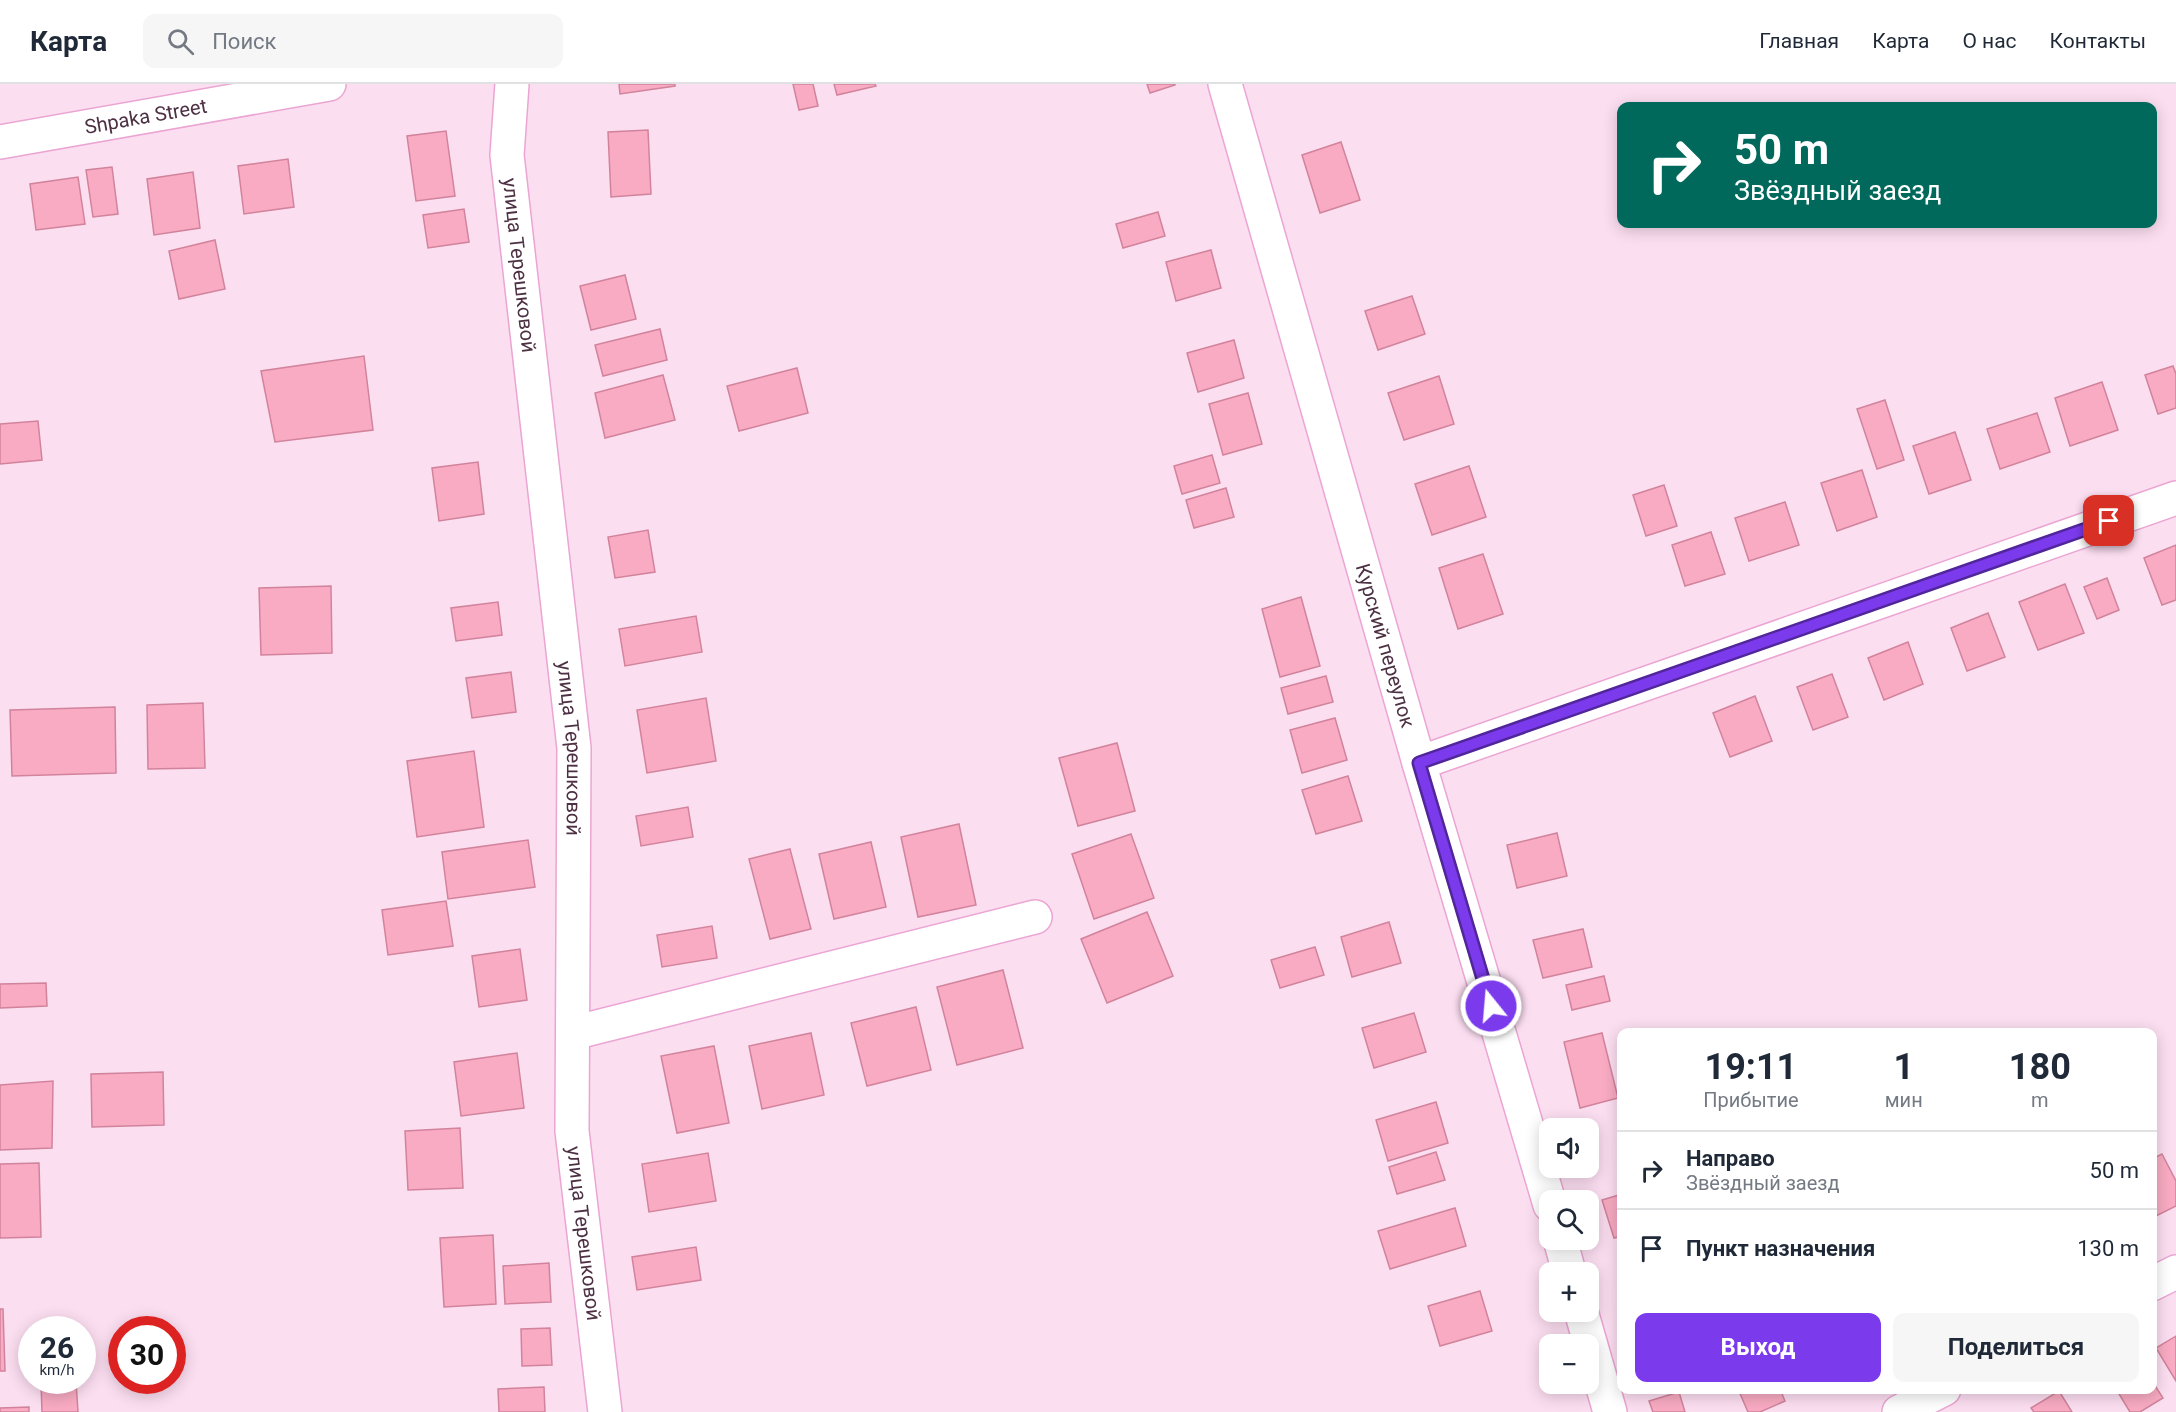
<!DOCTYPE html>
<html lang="ru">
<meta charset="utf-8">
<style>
body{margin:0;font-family:Roboto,sans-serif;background:#f6f6f7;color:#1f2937;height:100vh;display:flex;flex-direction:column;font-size:22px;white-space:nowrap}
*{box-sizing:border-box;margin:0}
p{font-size:20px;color:#747a83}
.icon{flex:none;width:33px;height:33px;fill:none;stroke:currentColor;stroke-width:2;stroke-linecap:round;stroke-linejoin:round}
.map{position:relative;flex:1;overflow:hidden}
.side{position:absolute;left:1617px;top:944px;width:540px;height:366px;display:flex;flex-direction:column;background:#fff;border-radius:12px;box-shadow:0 3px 15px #0003}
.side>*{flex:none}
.guide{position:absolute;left:1617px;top:18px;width:540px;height:126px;border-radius:12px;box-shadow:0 3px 15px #0003;background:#00695c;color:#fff;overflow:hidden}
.tools{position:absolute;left:1539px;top:1034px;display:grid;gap:12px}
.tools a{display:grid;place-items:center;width:60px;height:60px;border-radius:12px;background:#fff;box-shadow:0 3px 15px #0003;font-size:30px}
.speed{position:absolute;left:18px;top:1232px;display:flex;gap:12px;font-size:30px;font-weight:700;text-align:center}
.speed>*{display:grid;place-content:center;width:78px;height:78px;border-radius:50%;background:#fff;box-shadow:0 3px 15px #0003;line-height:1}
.speed small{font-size:15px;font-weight:400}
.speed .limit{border:9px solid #d22;background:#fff;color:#111}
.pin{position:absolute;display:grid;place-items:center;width:51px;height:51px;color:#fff;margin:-26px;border-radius:12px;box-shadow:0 3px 9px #0006}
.me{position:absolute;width:66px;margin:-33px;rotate:343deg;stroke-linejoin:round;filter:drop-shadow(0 0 4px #0008)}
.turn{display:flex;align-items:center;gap:21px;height:126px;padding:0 18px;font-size:27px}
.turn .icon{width:78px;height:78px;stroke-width:2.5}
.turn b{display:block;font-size:42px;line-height:51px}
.eta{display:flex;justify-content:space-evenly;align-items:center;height:102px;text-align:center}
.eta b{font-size:36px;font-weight:700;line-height:42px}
.cta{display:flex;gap:12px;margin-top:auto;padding:12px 18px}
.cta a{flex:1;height:69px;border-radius:12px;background:#7c3aed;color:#fff;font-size:24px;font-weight:700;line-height:69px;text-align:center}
.cta a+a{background:#f6f6f7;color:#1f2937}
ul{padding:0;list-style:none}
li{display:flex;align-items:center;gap:18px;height:78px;padding:0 18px;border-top:2px solid #e0e1e3}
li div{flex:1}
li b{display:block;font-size:22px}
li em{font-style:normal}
header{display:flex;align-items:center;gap:36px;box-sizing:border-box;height:84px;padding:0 30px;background:#fff;border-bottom:2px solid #e0e1e3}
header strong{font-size:28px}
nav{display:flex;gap:33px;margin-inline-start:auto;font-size:21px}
.search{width:420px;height:54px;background:#f6f6f7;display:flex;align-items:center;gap:15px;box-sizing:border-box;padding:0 21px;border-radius:12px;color:#747a83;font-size:22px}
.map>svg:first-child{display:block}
</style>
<header>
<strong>Карта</strong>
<div class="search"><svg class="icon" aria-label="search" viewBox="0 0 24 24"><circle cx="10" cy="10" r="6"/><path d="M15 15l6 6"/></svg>Поиск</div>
<nav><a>Главная</a><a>Карта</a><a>О нас</a><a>Контакты</a></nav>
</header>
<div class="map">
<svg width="2176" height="1328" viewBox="0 0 2176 1328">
<rect width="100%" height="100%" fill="#fcdef1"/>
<g fill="#f8abc2" stroke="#d2839c" stroke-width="1.5">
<path d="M619 0H675V2L620 10Z"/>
<path d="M793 0H813L818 22 799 26Z"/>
<path d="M834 0H875L876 2 837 11Z"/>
<path d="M1147 0H1175V1L1150 9Z"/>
<path d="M648 46 651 110 611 113 608 48Z"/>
<path d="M446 47 455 112 416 117 407 52Z"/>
<path d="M1341 58 1360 116 1320 129 1302 71Z"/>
<path d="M288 75 294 123 244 130 238 82Z"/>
<path d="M112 83 118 130 93 133 86 86Z"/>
<path d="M193 88 200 144 154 151 147 95Z"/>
<path d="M78 93 85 140 36 146 30 100Z"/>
<path d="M464 125 469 158 428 164 423 131Z"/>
<path d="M1158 128 1165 152 1123 164 1116 140Z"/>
<path d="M215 156 225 205 179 215 169 167Z"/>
<path d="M1211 166 1221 204 1176 217 1166 178Z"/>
<path d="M625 191 636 235 591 246 580 202Z"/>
<path d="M1412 212 1425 250 1378 266 1365 227Z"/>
<path d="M660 245 667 276 603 292 595 261Z"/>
<path d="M1234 256 1244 294 1198 308 1187 269Z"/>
<path d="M364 272 373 346 275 358 261 287Z"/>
<path d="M2173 282 2176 290V324L2158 330 2145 291Z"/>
<path d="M797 284 808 329 739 347 727 302Z"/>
<path d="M663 291 675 336 605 354 595 309Z"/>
<path d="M1439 292 1454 340 1404 356 1388 309Z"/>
<path d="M2102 298 2118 346 2070 362 2055 314Z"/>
<path d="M1248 309 1262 360 1223 371 1209 320Z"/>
<path d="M1885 316 1904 376 1877 385 1857 325Z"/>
<path d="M2037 329 2050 368 2000 385 1987 345Z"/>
<path d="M38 337 42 376 0 380V340Z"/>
<path d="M1955 348 1971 396 1929 410 1913 362Z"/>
<path d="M1212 371 1220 399 1182 410 1174 382Z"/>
<path d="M478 378 484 430 439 437 432 384Z"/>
<path d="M1469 382 1486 433 1432 451 1415 400Z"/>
<path d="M1862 386 1877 433 1837 447 1821 399Z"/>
<path d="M1664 401 1677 442 1646 452 1633 411Z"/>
<path d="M1226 404 1234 433 1194 444 1186 416Z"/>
<path d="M1785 418 1799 461 1749 477 1735 434Z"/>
<path d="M648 446 655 488 615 494 608 453Z"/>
<path d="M1711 448 1725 490 1685 502 1672 461Z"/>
<path d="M2176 461V516L2162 521 2144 474Z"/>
<path d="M1483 470 1503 530 1458 545 1439 484Z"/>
<path d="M2107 494 2119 526 2097 535 2084 503Z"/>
<path d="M2065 500 2084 549 2038 566 2019 518Z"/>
<path d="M331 502 332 569 261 571 259 504Z"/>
<path d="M1301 513 1320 582 1280 593 1262 525Z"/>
<path d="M498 518 502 551 456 557 451 524Z"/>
<path d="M1988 529 2005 573 1967 587 1951 544Z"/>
<path d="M696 532 702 568 625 582 619 545Z"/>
<path d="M1908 558 1923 600 1884 616 1868 574Z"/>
<path d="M511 588 516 628 472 634 466 594Z"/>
<path d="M1832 590 1848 633 1813 646 1797 603Z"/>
<path d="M1326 592 1333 618 1288 630 1281 604Z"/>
<path d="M1755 612 1772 657 1730 673 1713 629Z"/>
<path d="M706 614 716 677 647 689 637 626Z"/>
<path d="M203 619 205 684 148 685 147 621Z"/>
<path d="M115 623 116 689 12 692 10 626Z"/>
<path d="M1335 634 1347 676 1302 689 1290 646Z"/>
<path d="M1117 659 1135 727 1078 742 1059 674Z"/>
<path d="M474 667 484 743 417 753 407 677Z"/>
<path d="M1348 692 1362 737 1316 750 1302 706Z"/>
<path d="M688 723 693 753 641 762 636 732Z"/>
<path d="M959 740 976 821 918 833 901 753Z"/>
<path d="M1557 749 1567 792 1517 804 1507 761Z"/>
<path d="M1131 750 1154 814 1094 835 1072 770Z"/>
<path d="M528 756 535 803 448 815 442 768Z"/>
<path d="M871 758 886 823 834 835 819 770Z"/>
<path d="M790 765 811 845 770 855 749 775Z"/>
<path d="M446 817 453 862 388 871 382 826Z"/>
<path d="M1147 828 1173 892 1107 919 1081 855Z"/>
<path d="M1389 838 1401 879 1352 893 1341 853Z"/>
<path d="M712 842 717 874 662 883 657 851Z"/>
<path d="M1583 845 1592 883 1543 894 1533 856Z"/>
<path d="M1315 863 1324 891 1280 904 1271 876Z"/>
<path d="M520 865 527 916 479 923 472 872Z"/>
<path d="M1003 886 1023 964 957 981 937 903Z"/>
<path d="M1604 892 1610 917 1572 926 1566 901Z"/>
<path d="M46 899 47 922 0 924V900Z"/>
<path d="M916 923 931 986 867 1002 851 939Z"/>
<path d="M1414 929 1426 968 1374 984 1362 944Z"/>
<path d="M811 949 824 1011 762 1025 749 962Z"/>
<path d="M1602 949 1618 1014 1580 1024 1564 958Z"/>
<path d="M714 962 729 1039 677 1049 661 972Z"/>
<path d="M517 969 524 1024 461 1032 454 978Z"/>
<path d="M163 988 164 1041 92 1043 91 990Z"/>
<path d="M53 997 52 1064 0 1066V1001Z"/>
<path d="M1436 1018 1448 1059 1388 1077 1376 1036Z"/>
<path d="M460 1044 463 1104 408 1106 405 1047Z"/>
<path d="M1436 1068 1445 1096 1397 1110 1389 1083Z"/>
<path d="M708 1069 716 1117 649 1128 642 1080Z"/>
<path d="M2162 1070 2176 1097V1122L2152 1134V1075Z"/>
<path d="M39 1079 41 1153 0 1154V1080Z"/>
<path d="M1622 1110V1152L1614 1154 1602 1116Z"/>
<path d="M1455 1124 1466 1162 1390 1185 1378 1147Z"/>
<path d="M493 1151 496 1220 444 1223 440 1154Z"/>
<path d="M696 1163 701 1196 637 1206 632 1173Z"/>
<path d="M549 1179 551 1218 505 1220 503 1182Z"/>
<path d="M1480 1207 1492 1247 1440 1262 1428 1222Z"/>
<path d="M0 1225H3L5 1287H0Z"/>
<path d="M550 1244 552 1281 522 1282 521 1245Z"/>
<path d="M2176 1252V1297L2156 1264Z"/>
<path d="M76 1297 78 1328H42L41 1299Z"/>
<path d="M2152 1297 2163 1314 2140 1328H2130L2116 1305H2152Z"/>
<path d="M544 1303 545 1328H499L498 1305Z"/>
<path d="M1738 1305H1780L1785 1317 1760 1328H1748Z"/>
<path d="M2059 1307 2072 1328H2034L2031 1324Z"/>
<path d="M1679 1308 1685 1328H1653L1649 1317Z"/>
<path d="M29 1323V1328H0V1324Z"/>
</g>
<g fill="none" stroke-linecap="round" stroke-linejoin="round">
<defs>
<g id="minor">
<path id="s1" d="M512 0 507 71 574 664 572 1047 605 1328"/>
<path id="s2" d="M1225 0 1419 679 1550 1121"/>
<path id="s3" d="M0 58 329 0"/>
<path d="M1419 679 2176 414"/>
<path d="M573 949 1035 833"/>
<path d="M1560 1155 1569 1188"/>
<path d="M2152 1200 2176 1188"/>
<path d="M1581 1227 1610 1328"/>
<path d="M1899 1328 1944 1305"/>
</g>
</defs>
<use href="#minor" stroke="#eba5d3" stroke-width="36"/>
<use href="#minor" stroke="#fff" stroke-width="33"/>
</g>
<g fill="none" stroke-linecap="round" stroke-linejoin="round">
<defs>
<path id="route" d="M1491 922 1419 679 2109 437"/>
</defs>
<use href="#route" stroke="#51269a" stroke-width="15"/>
<use href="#route" stroke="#7c3aed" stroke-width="10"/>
</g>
<g text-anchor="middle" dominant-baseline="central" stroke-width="5" stroke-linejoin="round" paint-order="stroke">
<g font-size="20" fill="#4d3043" stroke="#fcdef1">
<text stroke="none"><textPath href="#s3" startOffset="148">Shpaka Street</textPath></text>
<text stroke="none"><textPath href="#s1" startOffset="182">улица Терешковой</textPath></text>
<text stroke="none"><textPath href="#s2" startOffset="584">Курский переулок</textPath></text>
<text stroke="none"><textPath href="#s1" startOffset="668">улица Терешковой</textPath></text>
<text stroke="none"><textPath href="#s1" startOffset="1154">улица Терешковой</textPath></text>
</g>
</g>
</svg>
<div class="tools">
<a><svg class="icon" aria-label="sound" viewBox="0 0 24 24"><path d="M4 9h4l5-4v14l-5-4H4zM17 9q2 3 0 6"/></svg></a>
<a><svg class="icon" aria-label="search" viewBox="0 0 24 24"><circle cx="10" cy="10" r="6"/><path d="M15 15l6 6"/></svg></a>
<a>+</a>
<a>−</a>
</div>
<div class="speed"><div>26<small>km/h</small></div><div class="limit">30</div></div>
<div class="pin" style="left:2109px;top:437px;background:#d93025"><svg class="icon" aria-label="arrive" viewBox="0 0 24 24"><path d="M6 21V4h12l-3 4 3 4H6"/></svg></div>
<svg class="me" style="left:1491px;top:922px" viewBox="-20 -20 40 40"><circle r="17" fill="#7c3aed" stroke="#fff" stroke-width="3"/><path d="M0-11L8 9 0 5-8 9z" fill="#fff"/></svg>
<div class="guide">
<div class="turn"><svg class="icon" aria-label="right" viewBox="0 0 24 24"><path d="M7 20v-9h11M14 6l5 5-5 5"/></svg><div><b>50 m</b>Звёздный заезд</div></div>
</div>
<section class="side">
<div class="eta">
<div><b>19:11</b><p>Прибытие</p></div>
<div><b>1</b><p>мин</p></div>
<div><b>180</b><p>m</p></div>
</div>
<ul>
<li><svg class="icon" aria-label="right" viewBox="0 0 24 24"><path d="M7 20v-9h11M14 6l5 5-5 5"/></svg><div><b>Направо</b><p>Звёздный заезд</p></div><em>50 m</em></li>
<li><svg class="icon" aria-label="arrive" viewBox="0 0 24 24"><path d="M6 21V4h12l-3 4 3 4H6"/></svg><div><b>Пункт назначения</b></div><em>130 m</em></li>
</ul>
<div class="cta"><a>Выход</a><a>Поделиться</a></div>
</section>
</div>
